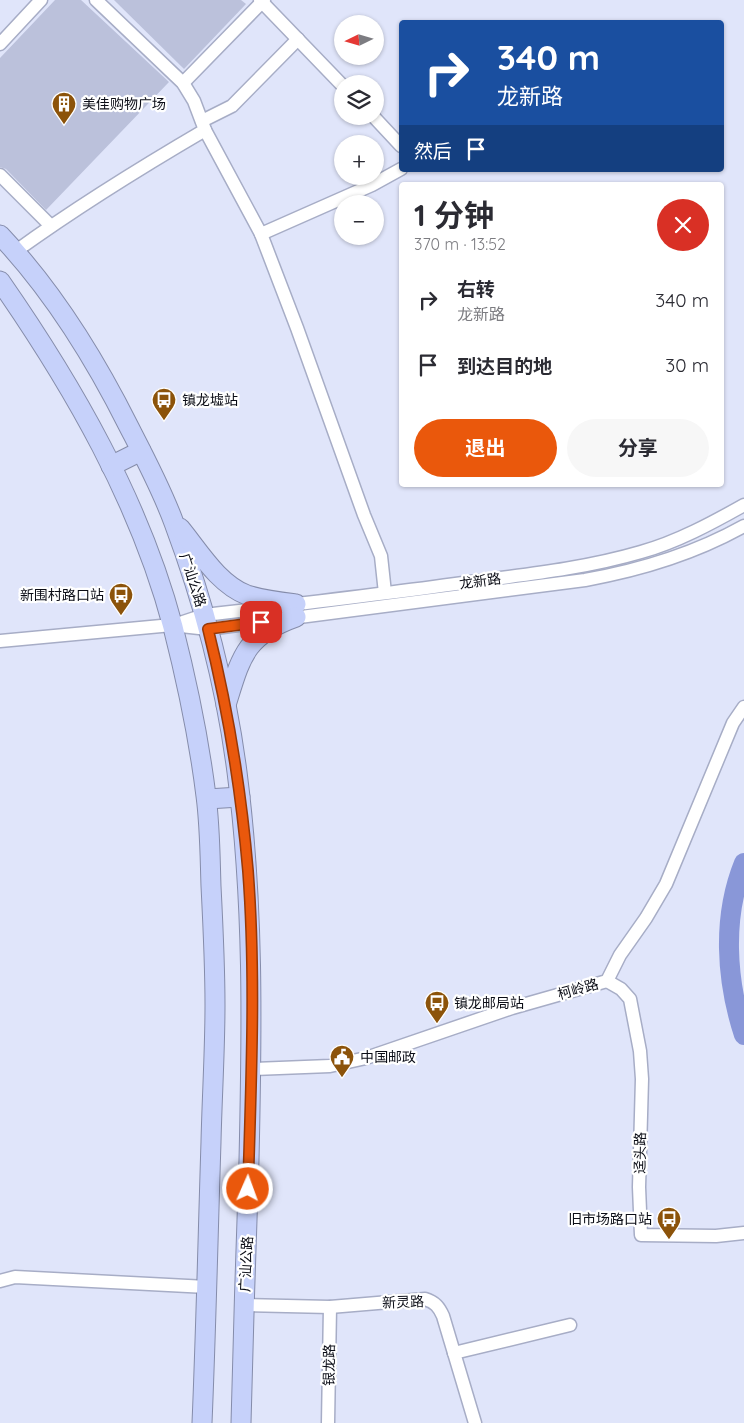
<!DOCTYPE html>
<html lang="zh">
<meta charset="utf-8">
<style>
body{margin:0;font-family:Quicksand,"Noto Sans SC",sans-serif;background:#f7f7f7;color:#2b2b33;height:100vh;display:flex;flex-direction:column;font-size:19px;white-space:nowrap}
*{box-sizing:border-box;margin:0}
p{font-size:16px;color:#7c7c81}
.icon{flex:none;width:28px;height:28px;fill:none;stroke:currentColor;stroke-width:2;stroke-linecap:round;stroke-linejoin:round}
.map{position:relative;flex:1;overflow:hidden}
.panel{position:absolute;left:399px;top:182px;width:325px;height:305px;display:flex;flex-direction:column;background:#fff;border-radius:5px;box-shadow:0 1px 4px #0004}
.panel>*{flex:none}
.top-card{position:absolute;left:399px;top:20px;width:325px;height:152px;border-radius:5px;box-shadow:0 1px 4px #0004;background:#1a4fa0;color:#fff;overflow:hidden}
.needle{width:32px;rotate:265deg}
.tools{position:absolute;left:334px;top:15px;display:grid;gap:10px}
.tools a{display:grid;place-items:center;width:50px;height:50px;border-radius:50%;background:#fff;box-shadow:0 1px 4px #0004;font-size:25px}
.pin{position:absolute;display:grid;place-items:center;width:42px;height:42px;color:#fff;margin:-21px;border-radius:10px;box-shadow:0 2px 8px #0006}
.me{position:absolute;width:55px;margin:-28px;rotate:2deg;stroke-linejoin:round;filter:drop-shadow(0 0 4px #0008)}
.turn{display:flex;align-items:center;gap:18px;height:105px;padding:0 15px;font-size:22px}
.turn .icon{width:65px;height:65px;stroke-width:2.5}
.turn b{display:block;font-size:35px;line-height:42px}
.then{display:flex;align-items:center;height:48px;padding:0 15px;background:#0003;gap:10px;font-size:19px}
.round{display:grid;place-items:center;flex:none;width:52px;height:52px;border-radius:26px;background:#f7f7f7}
.summary{display:flex;align-items:center;justify-content:space-between;height:85px;padding:0 15px}
h1{font-size:30px;font-weight:700;line-height:38px}
.action{display:flex;gap:10px;margin-top:auto;padding:10px 15px}
.action a{flex:1;height:58px;border-radius:30px;background:#ea580c;color:#fff;font-size:20px;font-weight:700;line-height:58px;text-align:center}
.action a+a{background:#f7f7f7;color:#2b2b33}
ul{padding:0;list-style:none}
li{display:flex;align-items:center;gap:15px;height:65px;padding:0 15px}
li div{flex:1}
li b{display:block;font-size:19px}
li em{font-style:normal}
.map>svg:first-child{display:block}
</style>
<div class="map">
<svg width="744" height="1423" viewBox="0 0 744 1423">
<rect width="100%" height="100%" fill="#e0e5fa"/>
<g fill="none" stroke-linecap="round" stroke-linejoin="round">
<path stroke="#8997d8" stroke-width="20" d="M744 863C722 917 726 980 744 1035"/>
</g>
<g fill="#bbc1db">
<path d="M55 0H81L169 82 46 210 6 169 0 167V58Z"/>
<path d="M114 0H241L246 4 184 69Z"/>
</g>
<g fill="none" stroke-linecap="round" stroke-linejoin="round">
<defs>
<g id="minor">
<path d="M260 0 342 85"/>
<path d="M0 44 41 0"/>
<path d="M183 83 264 0"/>
<path d="M373 116 401 146"/>
<path d="M202 121 232 106 298 39"/>
<path d="M205 130 261 234 297 328 364 515 381 556 385 593"/>
<path d="M0 175 51 226"/>
<path d="M261 234 372 185 401 169"/>
<path d="M16 251C77 207 140 168 205 130L194 101 183 83 96 0"/>
<path d="M177 624 204 615C290 605 377 595 463 583 523 575 583 569 641 552 677 542 712 523 744 505"/>
<path d="M0 641 172 625 208 629 585 580C641 570 694 554 744 526"/>
<path d="M607 981 621 989 630 999 640 1051 642 1079 639 1187 641 1235 716 1236 744 1233"/>
<path d="M252 1069 330 1066 366 1058 512 1008 607 981 620 955 646 918 666 884 733 723 744 707"/>
<path d="M0 1281 15 1277 207 1287"/>
<path d="M244 1305 330 1307 425 1299C435 1302 439 1307 443 1316L475 1423"/>
<path d="M454 1353 570 1325"/>
<path d="M328 1423 330 1307"/>
</g>
<g id="highway">
<path d="M0 235C53 291 94 357 129 427 145 458 162 490 174 523 204 603 226 687 237 772 254 903 252 1028 249 1160 246 1248 243 1335 241 1423"/>
<path d="M0 281C73 386 140 502 173 627 187 682 199 739 206 796 210 826 210 856 211 886 213 925 215 965 215 1005 215 1051 212 1097 211 1142 208 1236 206 1329 202 1423"/>
<path d="M111 466 141 451"/>
<path d="M180 528C199 551 218 584 247 595 263 600 280 602 296 604"/>
<path d="M226 705C241 657 245 635 296 617"/>
<path d="M207 799 240 797"/>
</g>
</defs>
<use href="#minor" stroke="#a7adc6" stroke-width="15"/>
<use href="#highway" stroke="#858caa" stroke-width="21"/>
<use href="#minor" stroke="#fff" stroke-width="12"/>
<use href="#highway" stroke="#c6d1fa" stroke-width="19"/>
</g>
<g fill="none" stroke-linecap="round" stroke-linejoin="round">
<defs>
<path id="route" d="M248 1189C251 1084 256 977 248 871 241 789 228 709 208 629L261 622"/>
</defs>
<use href="#route" stroke="#983908" stroke-width="12"/>
<use href="#route" stroke="#ea580c" stroke-width="9"/>
</g>
<defs>
<symbol id="building-pin" viewBox="-11 -11 22 30"><path d="M0 17L-7.5 6A9.5 9.5 0 1 1 7.5 6Z" fill="#8c530a" stroke="#fff"/><path d="M-4-6H4V6H1V3H-1V6H-4ZM-2.5-4.3h1.7v1.8h-1.7ZM.8-4.3h1.7v1.8H.8ZM-2.5-1h1.7V.8h-1.7ZM.8-1h1.7V.8H.8Z" fill="#fff"/></symbol>
<symbol id="bus-pin" viewBox="-11 -11 22 30"><path d="M0 17L-7.5 6A9.5 9.5 0 1 1 7.5 6Z" fill="#8c530a" stroke="#fff"/><path d="M-5-6H5V4H4V6H2V4H-2V6H-4V4H-5ZM-3.5-4V0h7V-4ZM-3.5 1.2v1.5H-2V1.2ZM2 1.2v1.5H3.5V1.2Z" fill="#fff"/></symbol>
<symbol id="civic-pin" viewBox="-11 -11 22 30"><path d="M0 17L-7.5 6A9.5 9.5 0 1 1 7.5 6Z" fill="#8c530a" stroke="#fff"/><path d="M-.6-6.5H3V-4.5H.6V-3L4-1V1h2V6H-6V1h2V-1L-.6-3ZM-1.2 2.5V6h2.4V2.5Z" fill="#fff"/></symbol>
</defs>
<g fill-rule="evenodd">
<use href="#building-pin" x="50" y="90" width="28" height="38"/>
<use href="#bus-pin" x="150" y="386" width="28" height="38"/>
<use href="#bus-pin" x="107" y="581" width="28" height="38"/>
<use href="#bus-pin" x="423" y="989" width="28" height="38"/>
<use href="#civic-pin" x="328" y="1043" width="28" height="38"/>
<use href="#bus-pin" x="655" y="1205" width="28" height="38"/>
</g>
<g text-anchor="middle" dominant-baseline="central" stroke-width="4.5" stroke-linejoin="round" paint-order="stroke">
<g font-size="14" fill="#0b0d16" stroke="#fff" text-anchor="start">
<text x="82" y="104">美佳购物广场</text>
<text x="182" y="400">镇龙墟站</text>
<text x="104" y="595" text-anchor="end">新围村路口站</text>
<text x="454" y="1003">镇龙邮局站</text>
<text x="360" y="1057">中国邮政</text>
<text x="652" y="1219" text-anchor="end">旧市场路口站</text>
</g>
<g font-size="14" fill="#0b0d16" stroke="#fff">
<text transform="translate(193 580) rotate(72)">广汕公路</text>
<text transform="translate(480 581) rotate(-8)">龙新路</text>
<text transform="translate(578 989) rotate(-16)">柯岭路</text>
<text transform="translate(640 1153) rotate(-89)">迳头路</text>
<text transform="translate(246 1264) rotate(-87)">广汕公路</text>
<text transform="translate(403 1302) rotate(-2)">新灵路</text>
<text transform="translate(329 1365) rotate(-89)">银龙路</text>
</g>
</g>
</svg>
<div class="tools">
<a><svg class="needle" viewBox="-14 -14 28 28"><path d="M0-13l5 13h-10z" fill="#e53935"/><path d="M0 13l5-13h-10z" fill="#7c7c81"/></svg></a>
<a><svg class="icon" aria-label="layers" viewBox="0 0 24 24"><path d="M12 4l9 5-9 5-9-5zM3 14l9 5 9-5"/></svg></a>
<a>+</a>
<a>−</a>
</div>
<div class="pin" style="left:261px;top:622px;background:#d93025"><svg class="icon" aria-label="arrive" viewBox="0 0 24 24"><path d="M6 21V4h12l-3 4 3 4H6"/></svg></div>
<svg class="me" style="left:248px;top:1189px" viewBox="-20 -20 40 40"><circle r="17" fill="#ea580c" stroke="#fff" stroke-width="3"/><path d="M0-11L8 9 0 5-8 9z" fill="#fff"/></svg>
<div class="top-card">
<div class="turn"><svg class="icon" aria-label="right" viewBox="0 0 24 24"><path d="M7 20v-9h11M14 6l5 5-5 5"/></svg><div><b>340 m</b>龙新路</div></div>
<div class="then">然后<svg class="icon" aria-label="arrive" viewBox="0 0 24 24"><path d="M6 21V4h12l-3 4 3 4H6"/></svg></div>
</div>
<section class="panel">
<div class="summary"><div><h1>1 分钟</h1><p>370 m · 13:52</p></div><a class="round" style="background:#d93025;color:#fff"><svg class="icon" aria-label="close" viewBox="0 0 24 24"><path d="M6 6l12 12M18 6L6 18"/></svg></a></div>
<ul>
<li><svg class="icon" aria-label="right" viewBox="0 0 24 24"><path d="M7 20v-9h11M14 6l5 5-5 5"/></svg><div><b>右转</b><p>龙新路</p></div><em>340 m</em></li>
<li><svg class="icon" aria-label="arrive" viewBox="0 0 24 24"><path d="M6 21V4h12l-3 4 3 4H6"/></svg><div><b>到达目的地</b></div><em>30 m</em></li>
</ul>
<div class="action"><a>退出</a><a>分享</a></div>
</section>
</div>
